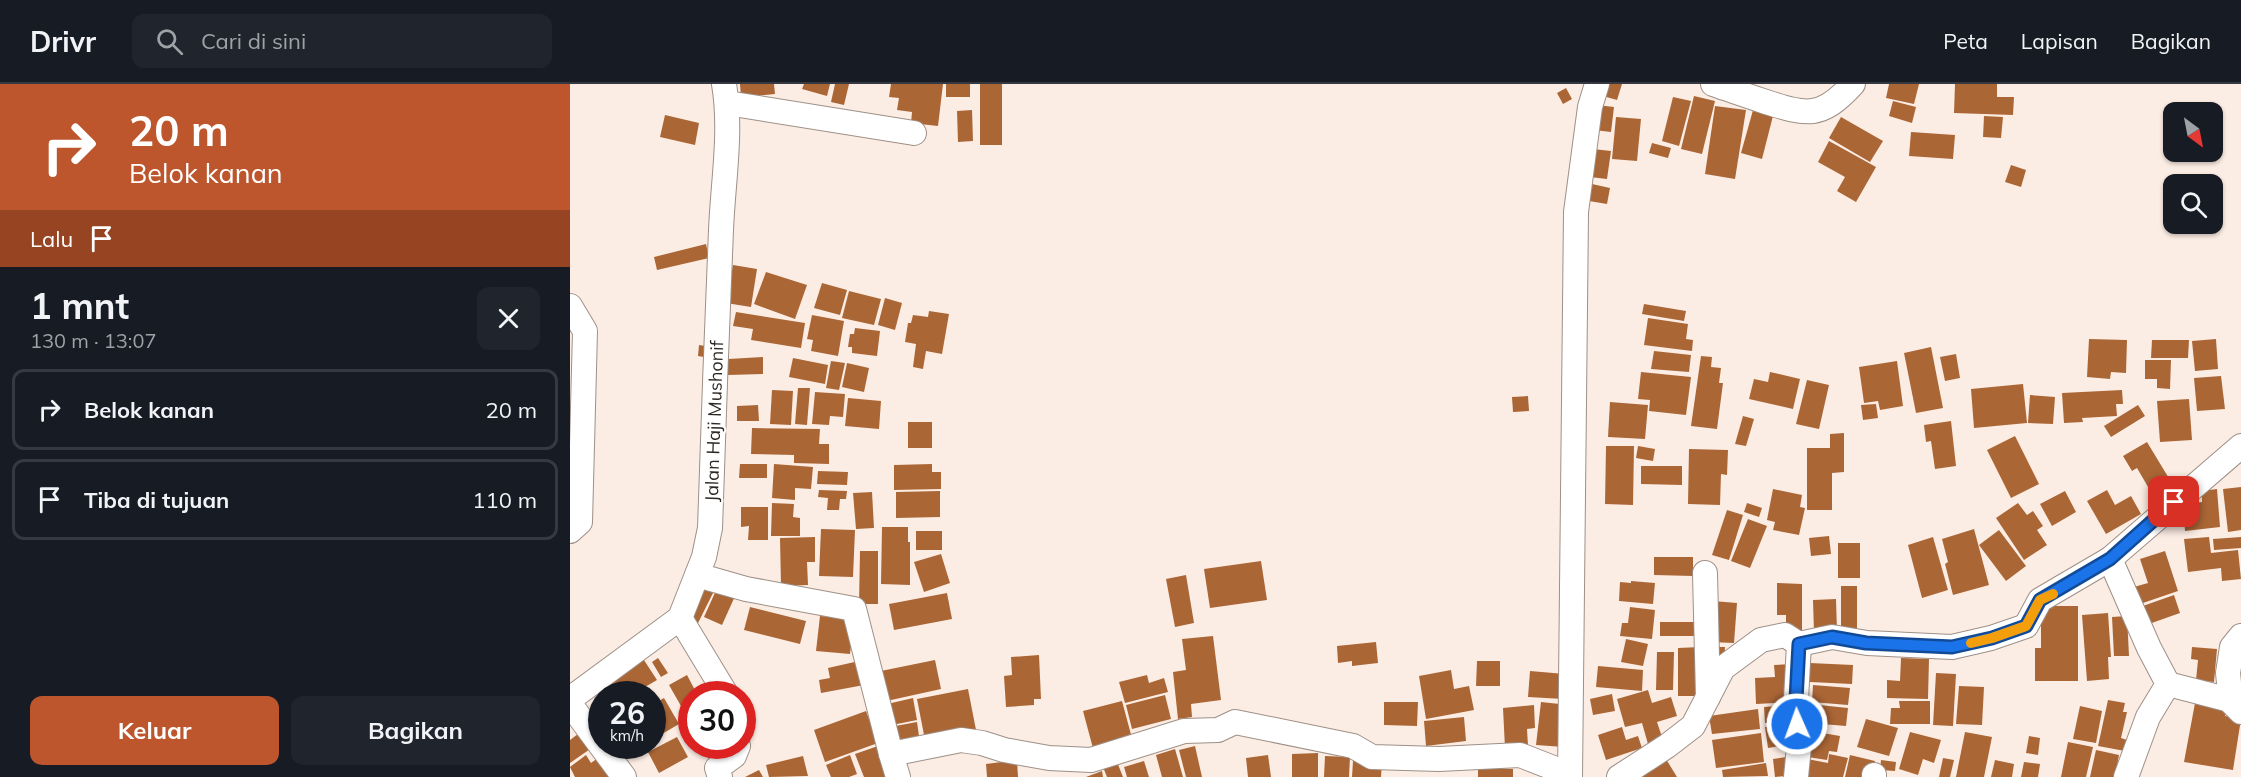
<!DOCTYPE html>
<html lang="id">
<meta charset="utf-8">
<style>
body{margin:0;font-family:Mulish,sans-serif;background:#20242c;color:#f1f3f6;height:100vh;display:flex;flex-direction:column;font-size:22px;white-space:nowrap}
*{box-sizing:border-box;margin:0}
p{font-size:20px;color:#9ea1a6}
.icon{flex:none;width:33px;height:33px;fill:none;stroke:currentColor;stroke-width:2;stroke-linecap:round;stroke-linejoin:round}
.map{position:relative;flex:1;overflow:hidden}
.details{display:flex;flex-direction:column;background:#171b24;width:570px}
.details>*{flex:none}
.top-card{background:#bd562c;color:#fff;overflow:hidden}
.needle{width:39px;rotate:148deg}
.buttons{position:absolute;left:1593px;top:18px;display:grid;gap:12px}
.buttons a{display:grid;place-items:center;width:60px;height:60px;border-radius:12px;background:#171b24;box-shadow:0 2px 4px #0004;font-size:30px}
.speed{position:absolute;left:18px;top:597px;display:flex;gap:12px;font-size:30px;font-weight:700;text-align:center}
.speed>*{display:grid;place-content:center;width:78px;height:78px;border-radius:50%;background:#171b24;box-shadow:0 2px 4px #0004;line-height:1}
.speed small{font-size:15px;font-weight:400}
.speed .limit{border:9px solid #d22;background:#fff;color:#111}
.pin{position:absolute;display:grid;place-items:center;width:51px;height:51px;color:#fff;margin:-26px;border-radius:12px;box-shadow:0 3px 9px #0006}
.me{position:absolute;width:66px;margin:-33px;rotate:358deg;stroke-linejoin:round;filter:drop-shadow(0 0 4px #0008)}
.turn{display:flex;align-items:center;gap:21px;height:126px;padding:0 30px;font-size:27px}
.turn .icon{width:78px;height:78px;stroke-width:2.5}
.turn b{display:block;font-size:42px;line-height:51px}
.then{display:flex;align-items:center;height:57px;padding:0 30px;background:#0003;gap:12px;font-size:22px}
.round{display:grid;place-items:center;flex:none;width:63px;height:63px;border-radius:12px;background:#20242c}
.head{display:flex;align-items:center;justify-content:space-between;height:102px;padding:0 30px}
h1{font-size:36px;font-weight:700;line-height:45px}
.button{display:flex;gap:12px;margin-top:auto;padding:12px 30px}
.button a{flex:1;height:69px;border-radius:12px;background:#bd562c;color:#fff;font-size:24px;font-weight:700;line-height:69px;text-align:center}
.button a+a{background:#20242c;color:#f1f3f6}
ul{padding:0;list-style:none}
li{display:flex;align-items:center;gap:18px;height:81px;margin:0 12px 9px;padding:0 18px;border:3px solid #363941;border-radius:12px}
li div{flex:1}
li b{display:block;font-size:22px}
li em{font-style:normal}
header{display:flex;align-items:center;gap:36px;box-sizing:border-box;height:84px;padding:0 30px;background:#171b24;border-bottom:2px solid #363941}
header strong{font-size:28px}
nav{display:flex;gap:33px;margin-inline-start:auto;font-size:21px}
.search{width:420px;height:54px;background:#20242c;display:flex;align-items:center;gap:15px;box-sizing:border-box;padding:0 21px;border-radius:12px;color:#9ea1a6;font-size:22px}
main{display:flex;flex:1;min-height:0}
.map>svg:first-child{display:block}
</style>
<header>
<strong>Drivr</strong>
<div class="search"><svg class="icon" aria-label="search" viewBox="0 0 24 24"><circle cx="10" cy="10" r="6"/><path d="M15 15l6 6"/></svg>Cari di sini</div>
<nav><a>Peta</a><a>Lapisan</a><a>Bagikan</a></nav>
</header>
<main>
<section class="details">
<div class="top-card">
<div class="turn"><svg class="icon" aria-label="right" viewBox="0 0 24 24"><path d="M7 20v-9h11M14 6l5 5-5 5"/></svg><div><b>20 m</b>Belok kanan</div></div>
<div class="then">Lalu<svg class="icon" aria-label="arrive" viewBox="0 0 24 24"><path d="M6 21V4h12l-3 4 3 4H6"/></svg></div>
</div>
<div class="head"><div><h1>1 mnt</h1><p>130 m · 13:07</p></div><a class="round"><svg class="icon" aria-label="close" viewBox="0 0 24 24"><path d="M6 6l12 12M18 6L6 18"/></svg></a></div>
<ul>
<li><svg class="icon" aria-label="right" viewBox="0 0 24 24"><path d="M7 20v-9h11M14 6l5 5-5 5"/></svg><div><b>Belok kanan</b></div><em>20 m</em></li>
<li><svg class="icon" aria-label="arrive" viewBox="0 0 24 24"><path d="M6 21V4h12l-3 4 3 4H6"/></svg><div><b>Tiba di tujuan</b></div><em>110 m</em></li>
</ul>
<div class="button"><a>Keluar</a><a>Bagikan</a></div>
</section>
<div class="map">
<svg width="1671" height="693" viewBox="0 0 1671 693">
<rect width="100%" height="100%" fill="#fcede4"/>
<g fill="#ab6636">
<path d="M170 0H204L205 10 171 13Z"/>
<path d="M234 0H260L257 12 232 5Z"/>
<path d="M265 0H279L274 21 261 18Z"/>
<path d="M321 0H373L368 42 341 39 342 28 327 26 329 14 319 13Z"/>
<rect x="376" y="0" width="24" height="13"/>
<rect x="410" y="0" width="22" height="61"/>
<path d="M1037 0H1052L1047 16 1033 12Z"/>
<path d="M1319 0H1349L1344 20 1316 14Z"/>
<path d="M1385 0H1427V13H1444L1443 31 1384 29Z"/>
<path d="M996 4 1002 15 993 20 987 9Z"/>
<path d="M1124 12 1145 17 1132 70 1111 65Z"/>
<path d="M1103 13 1121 17 1109 62 1092 57Z"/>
<path d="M1323 17 1346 23 1342 39 1319 32Z"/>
<path d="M1185 19 1205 24 1192 75 1171 69Z"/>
<path d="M1027 21 1044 23 1041 48 1024 46Z"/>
<path d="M1145 22 1176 26 1165 95 1135 90Z"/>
<path d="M402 26 403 57 388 58 387 27Z"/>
<path d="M95 31 129 39 125 61 90 53Z"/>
<path d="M1414 32 1433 33 1431 54 1413 53Z"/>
<path d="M1046 33 1071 35 1067 77 1042 75Z"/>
<path d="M1271 33 1313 57 1300 78 1259 54Z"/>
<path d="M1341 48 1385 51 1383 75 1339 72Z"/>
<path d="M1259 57 1306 83 1286 118 1267 107 1275 93 1248 78Z"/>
<path d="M1082 59 1101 64 1098 74 1079 69Z"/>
<path d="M1023 65 1041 67 1037 95 1020 93Z"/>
<path d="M1441 81 1456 86 1451 103 1435 98Z"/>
<path d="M1022 100 1040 104 1037 120 1019 117Z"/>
<path d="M136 160 139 174 87 186 84 173Z"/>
<path d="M163 181 187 185 181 223 156 219Z"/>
<path d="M196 188 237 201 225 235 184 220Z"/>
<path d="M252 199 277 206 270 231 244 224Z"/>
<path d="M279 207 311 215 304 241 272 234Z"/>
<path d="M315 214 332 219 325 246 308 241Z"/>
<path d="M1074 220 1116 227 1114 237 1072 230Z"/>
<path d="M359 227 379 230 372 270 356 267 353 285 343 283 346 260 335 258 338 239H341L343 231 358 233Z"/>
<path d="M166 228 235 239 231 264 181 256 183 245 163 242Z"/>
<path d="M242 231 274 237 268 272 241 267 243 256 237 255Z"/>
<path d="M1078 234 1118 240 1116 255 1123 256 1122 267 1074 261Z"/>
<path d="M285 244 310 247 307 272 282 269V263H278L280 250H284Z"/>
<path d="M1519 255 1557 256 1556 289 1541 288 1540 295 1517 293Z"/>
<path d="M1646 255 1648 285 1625 287 1622 257Z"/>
<path d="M1582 256H1619L1618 274H1581Z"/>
<path d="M129 261 135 262 134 273 128 272Z"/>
<path d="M1361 263 1373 324 1346 329 1334 269Z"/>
<path d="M1084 267 1121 271 1119 288 1081 285Z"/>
<path d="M1386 270 1390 294 1375 297 1370 273Z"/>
<path d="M1131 272 1142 273 1141 283 1151 284 1149 299H1153L1147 345 1121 342Z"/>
<path d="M193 273V290L158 291V275Z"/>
<path d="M223 274 258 281 255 300 219 293Z"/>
<path d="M1575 276H1601L1600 305 1587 304V295H1575Z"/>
<path d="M261 277 275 279 269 306 256 304Z"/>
<path d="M1327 277 1333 322 1310 326 1308 317 1294 319 1289 283Z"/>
<path d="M277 279 299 284 294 308 272 303Z"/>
<path d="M1071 288 1121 293 1116 331 1079 327 1080 316 1068 315Z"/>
<path d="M1200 288 1230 295 1223 325 1179 315 1184 295 1198 298Z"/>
<path d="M1651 292 1655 325 1627 327 1624 294Z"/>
<path d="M1237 296 1259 301 1249 345 1226 340Z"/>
<path d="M1453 300 1457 339 1404 344 1401 305Z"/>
<path d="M228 304H240L237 341 225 340Z"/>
<path d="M202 306 223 307 221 341 200 340Z"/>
<path d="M1552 306 1553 320H1546L1547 332 1512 334 1513 338 1494 339 1492 309Z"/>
<path d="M245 308 275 310 273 333 260 332 259 341 242 340Z"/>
<path d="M1460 311 1485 313 1483 340 1458 339Z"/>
<path d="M958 312 959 327 943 328 942 313Z"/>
<path d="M278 314 311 317 309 345 275 342Z"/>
<path d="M1619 315 1622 356 1590 358 1587 317Z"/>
<path d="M1040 318 1078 321 1075 355 1038 353Z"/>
<path d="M1306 320 1308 334 1293 336 1291 321Z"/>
<path d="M188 321 189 337H167V322Z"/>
<path d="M1568 321 1575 332 1541 353 1534 342Z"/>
<path d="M1173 332 1184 335 1176 362 1165 360Z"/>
<path d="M1381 337 1386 382 1365 385 1361 357 1356 358 1354 341Z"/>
<rect x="338" y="338" width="24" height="26"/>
<path d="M182 344 250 345 249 360H259V380L224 379V371L181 370Z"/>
<path d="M1274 349V388L1262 389V426H1237V364H1260V350Z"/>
<path d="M1445 352 1469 400 1441 414 1417 366Z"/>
<path d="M1577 358 1600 396 1581 408 1567 384 1562 387 1553 372Z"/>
<path d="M1036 362H1064L1063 421 1035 420Z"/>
<path d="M1068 362 1085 365 1083 377 1066 374Z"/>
<path d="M1119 365 1158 366 1157 391 1151 390 1150 421 1118 420Z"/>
<path d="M170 380H197V394H169Z"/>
<path d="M204 380 243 383 241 405 225 404V416L202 414Z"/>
<path d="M362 380V388H371V405L324 406V381Z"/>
<path d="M1071 382H1112V401L1071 400Z"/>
<path d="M248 387 278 388 277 401 247 400Z"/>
<path d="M1671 403V446L1658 448 1653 405Z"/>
<path d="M1203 405 1232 411 1230 423 1235 424 1229 451 1203 446 1205 438 1197 436Z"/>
<path d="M1647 405 1650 443 1615 447 1613 420 1632 418V407Z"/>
<path d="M249 406 277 407 276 415H270L269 426H257L258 414 248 413Z"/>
<path d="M1537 406 1545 421 1561 412 1571 430 1536 450 1517 417Z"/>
<path d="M370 407V433L326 434V408Z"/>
<path d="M1495 407 1506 428 1482 442 1470 420Z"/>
<path d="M302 408 304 444 286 445 283 409Z"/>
<path d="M202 419 224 420 223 433 230 434V452H201Z"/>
<path d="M1177 419 1192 424 1189 433 1174 428Z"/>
<path d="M1448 419 1457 431 1463 427 1473 442 1467 446 1477 461 1454 476 1426 434Z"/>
<path d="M171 423H198V456H178L179 442 171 443Z"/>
<path d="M1157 426 1173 431 1159 476 1142 471Z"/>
<path d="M1178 435 1197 442 1180 484 1161 477Z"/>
<path d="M312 443H338V458H340V501L311 500Z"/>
<path d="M251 445 285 446 283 493 249 492Z"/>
<path d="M1404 445 1419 501 1383 511 1375 480 1378 478 1372 455Z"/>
<path d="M1429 446 1456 482 1436 497 1409 461Z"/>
<rect x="346" y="447" width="26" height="19"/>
<path d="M1259 452 1261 470 1241 472 1239 454Z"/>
<path d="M245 453V478H237L238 501 211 502 210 454Z"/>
<path d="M1363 453 1378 506 1352 514 1338 461Z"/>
<path d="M1639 453 1641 469 1668 466 1671 495 1652 497 1651 484 1618 488 1614 455Z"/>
<path d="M1671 453V464L1644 466 1643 455Z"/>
<rect x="1268" y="459" width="22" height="35"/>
<path d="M290 467H308V520H289Z"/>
<path d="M1595 467 1608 507 1570 520 1564 503 1578 499 1570 475Z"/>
<path d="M371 470 380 499 354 508 344 478Z"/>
<path d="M1084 473H1123V492L1084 491Z"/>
<path d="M691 477 697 516 640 524 634 485Z"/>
<path d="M616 491 624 539 605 543 596 495Z"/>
<path d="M135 497 146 503 125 545 114 539Z"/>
<path d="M1061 497 1085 499 1083 520 1049 517 1050 498 1061 499Z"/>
<path d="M1207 499 1232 500V547H1216V531H1207Z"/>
<path d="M148 502 166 510 152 541 134 533Z"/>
<rect x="1271" y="502" width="16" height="46"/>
<path d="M377 509 382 535 324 546 319 520Z"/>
<path d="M1604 511 1610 529 1576 541 1570 523Z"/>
<path d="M1266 515 1267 548 1244 549 1243 516Z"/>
<path d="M1143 517 1167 519 1164 559 1141 558Z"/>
<path d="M1471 522H1508V597H1465V564H1471Z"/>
<path d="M180 523 236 537 230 560 174 546Z"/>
<path d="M1060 523 1085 526 1082 555 1050 552 1052 539H1058Z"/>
<path d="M1538 529 1541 573H1538L1539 595 1517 597 1512 531Z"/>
<path d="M250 532 281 534 283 546 280 570 246 567Z"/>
<path d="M1557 532 1559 572H1544L1542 533Z"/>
<rect x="1090" y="538" width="41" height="14"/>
<path d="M643 552 651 616 621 620 622 633 608 635 603 588 616 586 612 555Z"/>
<path d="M1056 555 1078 560 1073 582 1051 578Z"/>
<path d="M806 558 808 579 782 582V577L768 579 767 562Z"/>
<path d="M1130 563V612H1108V564Z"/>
<path d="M1143 563H1155L1154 577H1143Z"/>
<path d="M1622 563 1647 565 1644 598 1626 596 1628 576 1621 575Z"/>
<path d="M1087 568H1104L1103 606H1086Z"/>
<path d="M469 571 471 615H464V621L436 623 434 592 442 591 441 573Z"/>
<path d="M72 573 87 596 75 603 80 610H45L36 597Z"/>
<path d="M88 574 98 589 91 593 82 578Z"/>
<path d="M1331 574 1359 575 1358 615 1317 614V596L1330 597Z"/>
<path d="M365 576 371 605 312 618 306 588Z"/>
<path d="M289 577 294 601 251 609 249 596 260 594 258 584Z"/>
<path d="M907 577H930V602H906Z"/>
<path d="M1240 579 1283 581 1282 600 1240 598Z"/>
<path d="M1224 580 1225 618 1186 620 1185 594 1205 593 1204 581Z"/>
<path d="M1028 582 1073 586 1072 607 1026 603Z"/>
<path d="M881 586 884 605 899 602 904 626 856 635 849 592Z"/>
<path d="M960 587 995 590 993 615 958 613Z"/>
<path d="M1366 589 1386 590 1383 642 1363 641Z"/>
<path d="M117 591 127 610H122V625L115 629 99 601Z"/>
<path d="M577 591 579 599 594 594 598 608 555 619 549 598Z"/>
<path d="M1243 601 1280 604 1278 621 1242 618Z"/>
<path d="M1389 602 1414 603 1412 641 1386 640Z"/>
<path d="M398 605 406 646 355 656 347 615Z"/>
<path d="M1078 606 1082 619 1101 613 1107 632 1087 638 1093 656 1078 660 1072 639 1055 643 1047 615Z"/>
<path d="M1042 610 1045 627 1023 631 1020 615Z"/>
<path d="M595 611 601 635 562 645 556 621Z"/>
<path d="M94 614 109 640 82 656V621Z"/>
<path d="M343 614 347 636 317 642 313 621Z"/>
<path d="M1538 616 1555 619 1553 628H1557L1551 654 1557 656 1555 667 1528 662Z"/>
<path d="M552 617 563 658 524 668 513 627Z"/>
<path d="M1329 617H1360V640H1320L1321 624H1330Z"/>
<path d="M814 618H848L847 642 814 641Z"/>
<path d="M971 618 999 621 994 663 966 661Z"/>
<path d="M1230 619 1278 624 1276 642 1228 638Z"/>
<path d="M1625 619 1657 624 1655 632 1671 635 1663 686 1614 678Z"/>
<path d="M964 621 965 644 957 645 958 662 935 664 933 624Z"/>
<path d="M1221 621 1222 637 1195 639 1194 623Z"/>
<path d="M1510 622 1532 627 1526 659 1503 655Z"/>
<path d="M1188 625 1190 645 1142 650 1139 632Z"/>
<path d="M296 627 308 659 255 678 244 646Z"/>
<path d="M894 633 896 657 856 662 854 637Z"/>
<path d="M1296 635 1328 644 1319 672 1287 663Z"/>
<path d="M347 638 349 652 322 657 320 643Z"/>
<path d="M1226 639 1229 659 1198 664 1195 643Z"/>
<path d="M1052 643 1056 656 1068 652 1072 664 1036 676 1028 651Z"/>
<path d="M1235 646 1270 652 1267 668 1259 667 1257 676 1231 672Z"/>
<path d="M12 647 23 663 0 679V656Z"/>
<path d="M1340 648 1371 656 1364 679 1353 675 1348 691 1329 685Z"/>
<path d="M1395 648 1422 653 1414 693H1386Z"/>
<path d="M1191 649 1194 678 1146 684 1142 656Z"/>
<path d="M1459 652 1470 654 1468 671 1456 669Z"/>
<path d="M107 653 118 673 89 689 78 668Z"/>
<path d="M1498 658 1523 663 1516 693H1491Z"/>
<path d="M50 662H74L56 672Z"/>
<path d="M308 662 320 693H294L285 670Z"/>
<path d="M625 662 632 693H616L609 666Z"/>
<path d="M605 665 613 693H592L586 671Z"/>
<path d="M1526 666 1549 671 1545 693H1520Z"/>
<path d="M748 669V693H722V670Z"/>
<path d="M1259 670 1278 674 1273 693H1228L1232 674 1258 679Z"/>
<path d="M16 671 21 679 32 671 48 693H5L0 683Z"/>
<path d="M280 671 287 690 279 693H261L256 681Z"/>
<path d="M698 671 701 693H678L676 674Z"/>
<path d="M1280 671 1305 677 1301 693H1275Z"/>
<path d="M233 672 238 692 199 693 196 681Z"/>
<path d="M755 672 780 673 779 693H754Z"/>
<path d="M1222 672 1224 691 1205 693 1203 675Z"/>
<path d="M1373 674 1384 676 1380 693H1369Z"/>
<path d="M1096 675 1107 693H1072L1070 691Z"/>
<path d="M447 676 448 693H417L416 680Z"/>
<path d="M1311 676 1326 678 1325 687 1310 686Z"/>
<path d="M1425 676 1444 680 1442 693H1421Z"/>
<path d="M574 677 579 693H557L554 683Z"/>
<path d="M783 677 812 678 811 693H782Z"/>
<path d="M547 678 553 693H537L533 683Z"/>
<path d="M1454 678 1470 680 1468 693H1451Z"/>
<path d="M1196 679 1198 692 1153 693 1152 686Z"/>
<path d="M908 684 943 685V693H908Z"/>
<path d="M189 686 193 693H175Z"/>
<path d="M532 687 533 693H516Z"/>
</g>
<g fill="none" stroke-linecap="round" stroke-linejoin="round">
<defs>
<g id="minor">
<path d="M1143 0C1160 6 1178 12 1196 18 1237 31 1251 35 1283 0"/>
<path d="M157 19 344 49"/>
<path d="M0 222 15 247 10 438 0 447"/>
<path d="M1540 475 1579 564 1598 600 1578 633 1556 693"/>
<path d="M1135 489 1138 613"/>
<path d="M127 491 176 505 284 525 321 670 391 656 412 659 434 666 479 674 521 676 614 647 648 646 665 638 783 662 802 673 869 675 950 671 991 687 998 693"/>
<path d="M110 534 156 610"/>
<path d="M1671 552 1662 563 1658 589 1661 618 1671 628"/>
<path d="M1598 600 1671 619"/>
<path d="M0 615 110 534 134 473 140 444C143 345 147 245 151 146 153 97 162 48 154 0"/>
<path d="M0 620 54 693"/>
<path d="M321 670 328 693"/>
<path d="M150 693 147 684 164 672 168 662"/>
<path d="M1000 693 1006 128 1020 23 1027 0"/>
<path d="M1049 693 1097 662 1123 642 1153 584 1191 556 1215 551 1229 560 1262 553 1297 559 1382 563 1421 554 1456 542 1470 516 1540 475 1671 362"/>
<path d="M1226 693 1231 642 1227 640 1225 634 1229 560"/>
<path d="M1304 693V691"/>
</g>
</defs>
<use href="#minor" stroke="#9e9087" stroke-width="26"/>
<use href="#minor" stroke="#fff" stroke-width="24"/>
</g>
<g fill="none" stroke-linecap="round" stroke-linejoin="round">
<defs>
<path id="route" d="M1227 640 1225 634 1229 560 1262 553 1296 559 1382 563 1422 554 1456 542 1470 516 1540 475 1604 418"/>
</defs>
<use href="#route" stroke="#114b97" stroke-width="15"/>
<use href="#route" stroke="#1a73e8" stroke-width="10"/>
<path stroke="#f59e0b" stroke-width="10" d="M1401 559 1422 554 1456 542 1470 516 1483 510"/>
</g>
<g text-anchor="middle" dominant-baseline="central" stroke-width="4.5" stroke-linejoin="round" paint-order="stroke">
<g font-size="18" fill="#2c2723" stroke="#fff">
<text transform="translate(144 337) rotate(-88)">Jalan Haji Mushonif</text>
</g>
</g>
</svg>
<div class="buttons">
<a><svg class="needle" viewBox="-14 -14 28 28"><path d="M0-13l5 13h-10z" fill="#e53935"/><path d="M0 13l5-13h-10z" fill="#9ea1a6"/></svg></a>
<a><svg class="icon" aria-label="search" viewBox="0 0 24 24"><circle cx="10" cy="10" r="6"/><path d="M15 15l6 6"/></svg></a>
</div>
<div class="speed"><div>26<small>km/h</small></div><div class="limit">30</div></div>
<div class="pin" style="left:1604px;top:418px;background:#d93025"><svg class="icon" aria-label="arrive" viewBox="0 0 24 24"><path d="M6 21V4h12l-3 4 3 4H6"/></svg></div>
<svg class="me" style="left:1227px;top:640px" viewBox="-20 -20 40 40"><circle r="17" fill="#1a73e8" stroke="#fff" stroke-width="3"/><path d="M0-11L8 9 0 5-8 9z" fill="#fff"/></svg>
</div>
</main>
